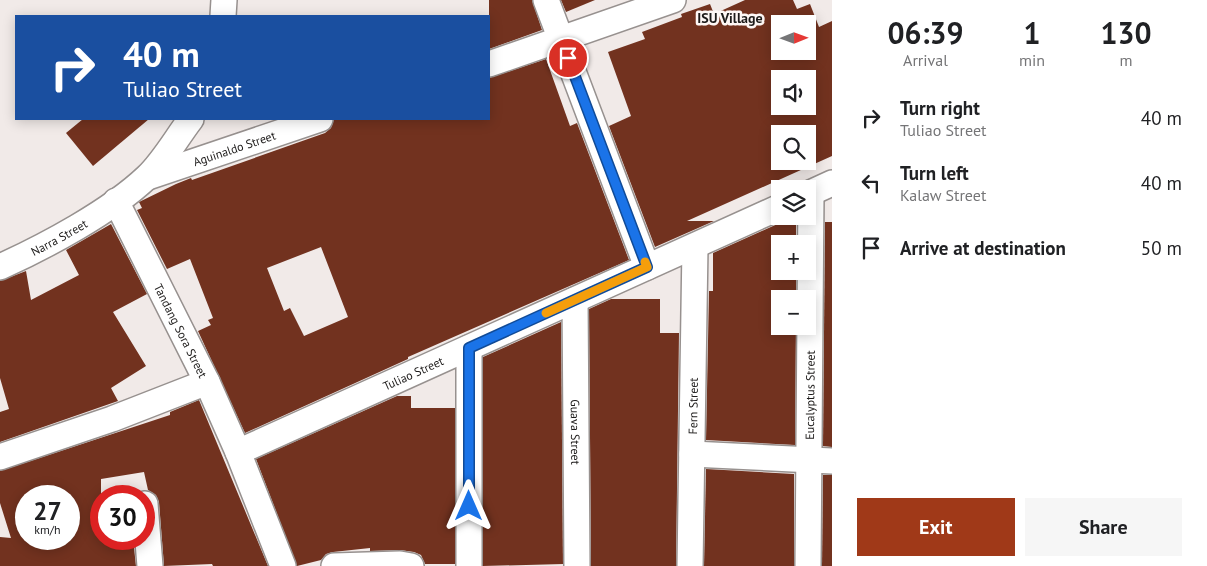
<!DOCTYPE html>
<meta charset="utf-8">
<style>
body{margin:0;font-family:"PT Sans",sans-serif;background:#f6f6f6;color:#202124;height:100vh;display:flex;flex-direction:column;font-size:19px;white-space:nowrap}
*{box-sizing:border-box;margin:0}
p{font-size:16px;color:#757577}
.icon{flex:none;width:28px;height:28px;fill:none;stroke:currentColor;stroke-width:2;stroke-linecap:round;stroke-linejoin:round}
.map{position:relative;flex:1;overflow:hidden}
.panel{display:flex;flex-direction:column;background:#fff;width:375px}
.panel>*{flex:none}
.guide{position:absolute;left:15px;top:15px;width:475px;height:105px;border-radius:0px;box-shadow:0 2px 12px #0003;background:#1a4fa0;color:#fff;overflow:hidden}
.needle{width:32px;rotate:89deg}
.controls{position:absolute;left:771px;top:15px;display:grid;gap:10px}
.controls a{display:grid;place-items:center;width:45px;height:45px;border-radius:0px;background:#fff;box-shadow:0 2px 12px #0003;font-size:25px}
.speed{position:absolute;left:15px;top:485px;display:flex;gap:10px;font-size:25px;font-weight:700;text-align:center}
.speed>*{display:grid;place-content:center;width:65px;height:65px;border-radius:50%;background:#fff;box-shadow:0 2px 12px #0003;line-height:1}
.speed small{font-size:12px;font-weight:400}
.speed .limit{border:8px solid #d22;background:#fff;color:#111}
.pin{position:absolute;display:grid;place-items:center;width:42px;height:42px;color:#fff;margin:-21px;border:2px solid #fff;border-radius:50%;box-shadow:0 1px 5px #0007}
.me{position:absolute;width:55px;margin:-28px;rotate:0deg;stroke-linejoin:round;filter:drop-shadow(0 0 4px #0008)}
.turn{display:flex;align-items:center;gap:18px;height:105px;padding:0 25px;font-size:22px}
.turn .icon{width:65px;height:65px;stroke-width:2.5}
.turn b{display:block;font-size:35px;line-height:42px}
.eta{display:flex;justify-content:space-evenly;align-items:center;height:85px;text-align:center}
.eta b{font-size:30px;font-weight:700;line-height:35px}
.action{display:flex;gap:10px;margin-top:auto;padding:10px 25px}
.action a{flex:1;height:58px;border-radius:0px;background:#a03918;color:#fff;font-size:20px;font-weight:700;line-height:58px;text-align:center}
.action a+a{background:#f6f6f6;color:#202124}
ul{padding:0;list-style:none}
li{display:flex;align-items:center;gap:15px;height:65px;padding:0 25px}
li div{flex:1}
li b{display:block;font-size:19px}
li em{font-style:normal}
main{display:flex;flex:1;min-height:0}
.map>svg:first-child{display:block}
</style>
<main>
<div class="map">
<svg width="832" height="566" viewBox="0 0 832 566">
<rect width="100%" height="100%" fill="#f1eae8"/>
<g fill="#72321f" fill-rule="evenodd">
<path d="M489 0H532L542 30 489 49Z"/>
<path d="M561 0H595L566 12Z"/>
<path d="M745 0H793L797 9 810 4 819 27 832 21V156L687 221H714L655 247 609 126 631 116 608 52 645 39 642 32 682 17 681 14 710 4 714 14ZM780 24H808V51H780ZM780 79H808V106H780ZM780 134H808V161H780Z"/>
<path d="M546 59 570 126 577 123 629 260 408 357V359L245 433 198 331 211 325 208 320 213 318 190 259 167 269 137 210 142 208 139 202 176 184 191 178 192 180 325 133 331 128 334 119H489V78ZM321 247 348 317 304 336 290 308 284 311 267 268Z"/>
<path d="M83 119H149L93 166 66 133Z"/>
<path d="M782 222H796V244H780V271H796V299H780V326H796L795 445 706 440 709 291H713V253Z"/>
<path d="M825 222H832V447L823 446Z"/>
<path d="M111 224 147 294 113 312 146 366 111 388 118 401 0 442V412L9 409 0 378V281L26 271 31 300 79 275 66 250Z"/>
<path d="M611 299H660V333H679L676 566H591L589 309Z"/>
<path d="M561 322 563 564 483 566V357Z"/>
<path d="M397 396H411V408H455V564H425L421 555 414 552 400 550 370 551V548L333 552 326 554 321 560 297 566 256 459Z"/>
<path d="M199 400 268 566H213L212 564 164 566 159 502 156 495 148 490 144 472 101 479V539H133L136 566H0V537L11 538 0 503V471L170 415V412ZM26 496H69V539H26Z"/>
<path d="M706 469 794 474V566H704Z"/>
<path d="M823 475H832V566H822Z"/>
</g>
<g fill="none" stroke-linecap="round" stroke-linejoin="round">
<defs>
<g id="minor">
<path d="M546 0 647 267"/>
<path d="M223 16 224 0"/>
<path d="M489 64 673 0"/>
<path id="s1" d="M148 177 320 119"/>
<path d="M808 194 832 183"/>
<path id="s2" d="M116 201 207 382 238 452 283 566"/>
<path id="s3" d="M0 267C46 246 110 212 147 177 164 161 177 137 191 119"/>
<path id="s4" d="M575 300 577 566"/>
<path id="s5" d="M238 452 780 207"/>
<path d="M692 454 832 461"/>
<path d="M0 457 112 419 207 382"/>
<path d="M145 504 150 566"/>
<path d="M334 566 400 564 411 566"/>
<path d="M469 566V348"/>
<path id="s6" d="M690 566 695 246"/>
<path id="s7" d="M808 566 811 193"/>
</g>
</defs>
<use href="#minor" stroke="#97918f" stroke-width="28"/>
<use href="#minor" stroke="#fff" stroke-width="25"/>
</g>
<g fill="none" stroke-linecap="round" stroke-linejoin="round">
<defs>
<path id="route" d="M469 506V348L647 267 568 58"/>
</defs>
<use href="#route" stroke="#114b97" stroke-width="12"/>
<use href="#route" stroke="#1a73e8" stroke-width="9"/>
<path stroke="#f59e0b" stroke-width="9" d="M546 313 647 267 645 262"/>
</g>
<g text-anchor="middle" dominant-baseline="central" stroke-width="5" stroke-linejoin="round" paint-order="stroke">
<g font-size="12" fill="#1d1b1a" stroke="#fef7f5">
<text stroke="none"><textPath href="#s1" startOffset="91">Aguinaldo Street</textPath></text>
<text stroke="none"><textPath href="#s3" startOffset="66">Narra Street</textPath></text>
<text stroke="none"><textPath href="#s2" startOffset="145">Tandang Sora Street</textPath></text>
<text stroke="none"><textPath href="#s5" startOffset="192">Tuliao Street</textPath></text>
<text stroke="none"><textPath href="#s7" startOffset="171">Eucalyptus Street</textPath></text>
<text stroke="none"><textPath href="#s6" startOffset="160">Fern Street</textPath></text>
<text stroke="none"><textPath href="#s4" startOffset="132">Guava Street</textPath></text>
</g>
<g font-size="14" font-weight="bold" fill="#1d1b1a" stroke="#fef7f5">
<text x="730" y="18">ISU Village</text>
</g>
</g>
</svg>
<div class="controls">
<a><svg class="needle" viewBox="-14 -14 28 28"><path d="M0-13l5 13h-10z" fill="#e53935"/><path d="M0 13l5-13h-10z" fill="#757577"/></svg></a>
<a><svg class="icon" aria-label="sound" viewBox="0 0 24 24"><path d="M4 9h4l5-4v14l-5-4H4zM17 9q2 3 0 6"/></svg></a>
<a><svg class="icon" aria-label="search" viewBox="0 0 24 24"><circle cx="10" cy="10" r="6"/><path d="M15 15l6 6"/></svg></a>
<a><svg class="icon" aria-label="layers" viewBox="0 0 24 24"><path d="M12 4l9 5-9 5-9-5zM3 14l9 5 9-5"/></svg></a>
<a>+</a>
<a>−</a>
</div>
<div class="speed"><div>27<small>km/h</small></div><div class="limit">30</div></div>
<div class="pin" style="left:568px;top:58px;background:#d93025"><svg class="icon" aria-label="arrive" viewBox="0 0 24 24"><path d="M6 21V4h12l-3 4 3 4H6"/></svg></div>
<svg class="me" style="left:469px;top:506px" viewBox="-20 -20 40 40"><path d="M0-17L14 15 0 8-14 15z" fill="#1a73e8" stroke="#fff" stroke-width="4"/></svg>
<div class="guide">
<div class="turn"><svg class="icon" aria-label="right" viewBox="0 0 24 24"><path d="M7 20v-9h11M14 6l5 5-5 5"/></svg><div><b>40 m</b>Tuliao Street</div></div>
</div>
</div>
<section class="panel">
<div class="eta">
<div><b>06:39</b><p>Arrival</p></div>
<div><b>1</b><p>min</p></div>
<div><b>130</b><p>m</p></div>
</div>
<ul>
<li><svg class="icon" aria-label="right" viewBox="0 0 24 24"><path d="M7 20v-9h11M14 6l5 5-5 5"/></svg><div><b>Turn right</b><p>Tuliao Street</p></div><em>40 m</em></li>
<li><svg class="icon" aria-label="left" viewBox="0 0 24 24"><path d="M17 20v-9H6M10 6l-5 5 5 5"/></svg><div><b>Turn left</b><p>Kalaw Street</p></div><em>40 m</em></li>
<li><svg class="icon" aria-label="arrive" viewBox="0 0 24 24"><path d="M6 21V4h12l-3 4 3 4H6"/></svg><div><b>Arrive at destination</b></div><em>50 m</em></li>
</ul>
<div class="action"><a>Exit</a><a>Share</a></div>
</section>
</main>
